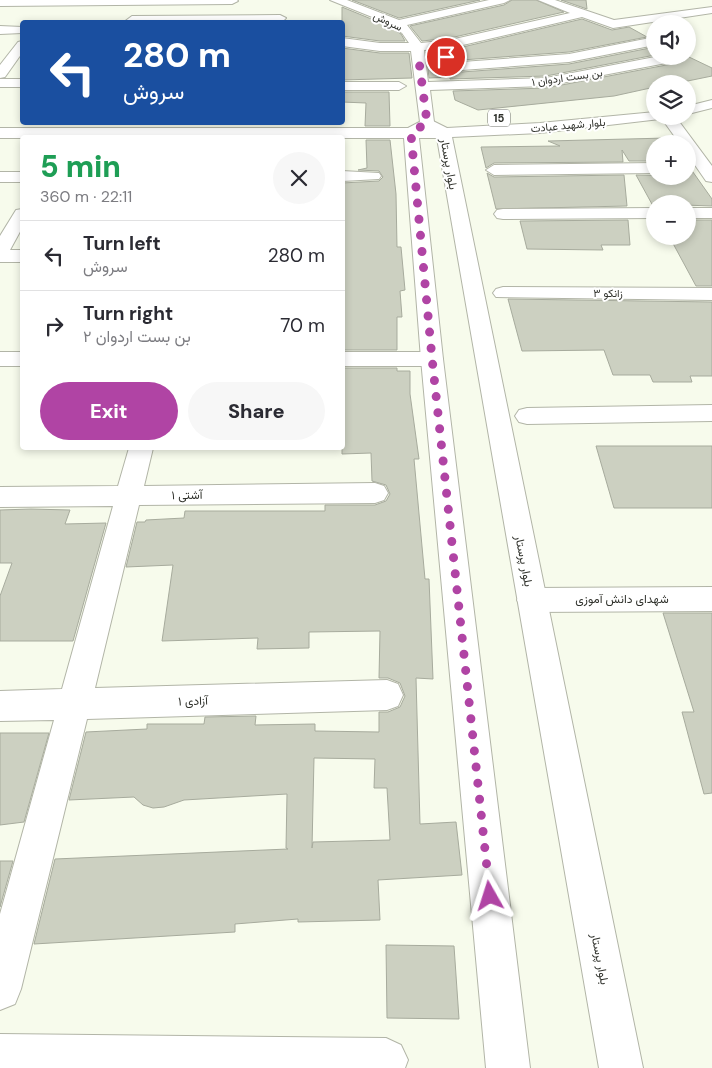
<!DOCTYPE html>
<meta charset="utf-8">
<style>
body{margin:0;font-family:"DM Sans",Vazirmatn,sans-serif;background:#f7f7f7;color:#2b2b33;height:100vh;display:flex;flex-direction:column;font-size:19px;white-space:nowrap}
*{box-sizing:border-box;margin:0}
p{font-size:16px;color:#7c7c81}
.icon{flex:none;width:28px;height:28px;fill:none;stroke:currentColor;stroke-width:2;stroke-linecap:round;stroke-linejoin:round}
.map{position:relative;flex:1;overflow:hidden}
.panel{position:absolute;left:20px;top:135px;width:325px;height:315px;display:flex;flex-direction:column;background:#fff;border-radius:5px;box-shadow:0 2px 8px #0003}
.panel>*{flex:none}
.banner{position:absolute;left:20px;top:20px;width:325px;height:105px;border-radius:5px;box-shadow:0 2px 8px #0003;background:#1a4fa0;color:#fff;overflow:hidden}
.fabs{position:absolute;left:646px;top:15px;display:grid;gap:10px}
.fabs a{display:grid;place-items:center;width:50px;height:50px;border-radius:50%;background:#fff;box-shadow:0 2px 8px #0003;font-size:25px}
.pin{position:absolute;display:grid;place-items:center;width:42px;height:42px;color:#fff;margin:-21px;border:2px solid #fff;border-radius:50%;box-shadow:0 1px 5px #0007}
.me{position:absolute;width:55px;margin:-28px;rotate:354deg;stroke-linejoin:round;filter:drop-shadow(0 0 4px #0008)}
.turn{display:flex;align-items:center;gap:18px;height:105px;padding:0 20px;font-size:22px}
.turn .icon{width:65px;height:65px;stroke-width:2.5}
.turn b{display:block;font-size:35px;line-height:42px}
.round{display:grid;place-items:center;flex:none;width:52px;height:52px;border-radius:26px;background:#f7f7f7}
.headline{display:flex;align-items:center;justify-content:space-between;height:85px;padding:0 20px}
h1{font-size:30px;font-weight:800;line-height:38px;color:#1e9e55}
.button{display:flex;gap:10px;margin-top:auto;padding:10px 20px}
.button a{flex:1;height:58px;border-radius:30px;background:#b044a4;color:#fff;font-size:20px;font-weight:800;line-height:58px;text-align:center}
.button a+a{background:#f7f7f7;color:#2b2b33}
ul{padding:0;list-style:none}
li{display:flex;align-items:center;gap:15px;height:70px;padding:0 20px;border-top:1px solid #e1e1e2}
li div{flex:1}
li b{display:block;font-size:19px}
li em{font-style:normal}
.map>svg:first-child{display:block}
</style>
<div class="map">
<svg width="712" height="1068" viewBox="0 0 712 1068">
<rect width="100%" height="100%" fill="#f7fbec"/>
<g fill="#ccd0c1" stroke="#a7ab9d" fill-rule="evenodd">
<path d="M352 0H480L399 18Z"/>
<path d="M512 0H536L564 12 450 38 422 41 410 26 504 5Z"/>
<path d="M561 0H586L587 9Z"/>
<path d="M342 7 386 25 401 34 405 41H380L342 36Z"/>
<path d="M582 19 612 30 629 27 647 37 569 52 462 60 453 67 462 72 569 64 655 47V55L546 76 450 79V77L429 78 426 52 450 50Z"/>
<path d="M342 48 380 53H409L412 78 342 80Z"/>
<path d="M689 57 712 68V76L673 84H655V87L614 96 478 110 455 100 453 91 546 88 682 62Z"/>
<path d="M342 92H389L390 126H365L366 103 342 102Z"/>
<path d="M667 138 672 144H655V161H629L622 150 623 162 494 163 486 168 481 147 560 146 548 141Z"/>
<path d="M366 140H390L396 194 397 247H401L405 290 400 291 402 317H397V350H342V183L379 181 383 177 379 171 358 170 367 168Z"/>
<path d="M688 165 712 199V206L655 204 653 206 636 175 688 176Z"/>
<path d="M487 173 494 177 624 175 627 206 496 209Z"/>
<path d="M628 220 630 245H601L603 250 527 249 520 221Z"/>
<path d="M688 220H712V286H696L669 236H688Z"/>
<path d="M508 299 712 302V376H690L692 382H653L650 375H613L604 350 522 351Z"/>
<path d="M342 368H397V371H410V394L419 459H414L425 579H429L433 679 416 678 420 824 456 822 462 875 378 880 380 920 298 922V919L235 924V932L34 944 55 859 288 849 286 848 287 794 184 800 164 807 153 808 143 805 134 797 69 800 86 732 147 729V724H204L205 717 256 716 255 725 315 724V731L379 732V712H388L400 707 405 696 400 683 388 678H379L380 631 309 632V648L257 649 258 638 162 641 173 565 126 567 137 522H145L146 520 184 518 185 511H325V505H375L386 501 390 494 386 485 372 481 371 453 342 454ZM314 758 375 759 374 788H387L390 840 313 842 312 848Z"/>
<path d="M596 446H712V508H614Z"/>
<path d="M31 509 70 510 65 524 106 523 73 641H0V596L12 563H0V510Z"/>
<path d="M663 613H712V793L704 794 682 712H694Z"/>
<path d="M0 733H49L24 822 0 825Z"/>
<path d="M0 861H13L0 907Z"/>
<path d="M386 945 454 946 459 1019 387 1018Z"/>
</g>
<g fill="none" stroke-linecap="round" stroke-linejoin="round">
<defs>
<g id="minor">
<path d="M0 0H237L238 1 232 4 0 6Z"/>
<path d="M330 0H347L399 20 489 0H510L504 3 407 25 421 43 450 40 570 13 538 0H555L614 20 712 7V13L613 28 582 17 450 48 424 50 428 82 546 78 660 56H688L682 60 546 86 430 90 434 122 427 126 420 122 411 51H380L342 46V38L380 43H409L402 33 387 23Z"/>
<path d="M280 15 286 18 284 20 124 22 132 16Z"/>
<path d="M0 26 22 27V33L0 34Z"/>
<path d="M655 37V45L569 62 462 70 455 66 462 62 569 54Z"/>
<path d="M22 41V53L5 77 0 78V65L18 42Z"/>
<rect x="0" y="79" width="22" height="8"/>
<path d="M342 82H399L406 86 399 90H342Z"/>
<path d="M660 116H675L712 166V182L706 181 688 155V144H680Z"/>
<path d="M655 163V173L494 175 486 170 494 165Z"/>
<path d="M342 171 379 173 381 176 379 179 342 181Z"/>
<rect x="0" y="172" width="22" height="10"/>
<path d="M655 208V218L503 219 497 218 494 214 497 210 503 209Z"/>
<rect x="688" y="208" width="24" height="10"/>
<path d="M22 209V228L10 250H22V262H0V236L16 210Z"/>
<path d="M503 287 712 288V300L496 297 493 293 496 289Z"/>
<rect x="0" y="352" width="22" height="14"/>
<path d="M342 352H432L440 354 443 359 440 364 432 366H342Z"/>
<path d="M712 405V421L527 424 519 422 515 416 519 410 527 408Z"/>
<path d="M129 448H153L144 486 375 483 384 486 388 493 384 500 375 503 139 505 95 688 387 680 398 684 403 695 398 706 387 710 87 719 21 989 15 1004 0 1010V914L54 720 0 721V691L62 689 113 506 0 507V487L118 486Z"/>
<path d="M712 587V611L532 612 522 609 517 600 522 591 532 588Z"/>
<path d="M0 1034 386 1038 401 1045 408 1060 405 1068H0Z"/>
</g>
<g id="major">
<path d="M712 100V108L688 114V106Z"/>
<path d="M655 112V116H662L660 119 540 133 452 137 643 1068H599L437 138H419L443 359 530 1068H486L421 359 404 138H0V128H408L427 118 447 128 540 123Z"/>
</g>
</defs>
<use href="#minor" stroke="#b2b5a7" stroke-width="2"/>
<use href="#major" stroke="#b2b5a7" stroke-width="2"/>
<use href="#minor" fill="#fff" fill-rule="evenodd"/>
<use href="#major" fill="#fff" fill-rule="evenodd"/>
</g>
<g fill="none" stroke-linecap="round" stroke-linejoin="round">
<path stroke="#b044a4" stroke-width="9" stroke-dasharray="0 16.2" d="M446 57 419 61 427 122 411 134 412 145 432 358 490 896"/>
</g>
<g text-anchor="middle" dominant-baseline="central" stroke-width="4" stroke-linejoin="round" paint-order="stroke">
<g font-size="11" fill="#30322c" stroke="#fff">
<text transform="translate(388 21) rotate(26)">سروش</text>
<text transform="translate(567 77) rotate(-8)">بن بست اردوان ۱</text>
<text transform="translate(568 125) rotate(-5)">بلوار شهید عبادت</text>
<text x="608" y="293">زانکو ۳</text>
</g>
<rect fill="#fff" stroke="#6e706b" stroke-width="1" x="488" y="109.5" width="22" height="17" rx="4"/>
<g font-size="11" font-weight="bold" fill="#30322c">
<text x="499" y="118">15</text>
</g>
<g font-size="12" fill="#30322c" stroke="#fff">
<text transform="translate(449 164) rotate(80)">بلوار پرستار</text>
<text transform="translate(187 495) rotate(-1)">آشتی ۱</text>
<text transform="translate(524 561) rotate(79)">بلوار پرستار</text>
<text x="622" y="599">شهدای دانش آموزی</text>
<text transform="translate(193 701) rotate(-2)">آزادی ۱</text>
<text transform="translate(600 959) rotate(79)">بلوار پرستار</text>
</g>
</g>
</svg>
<div class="fabs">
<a><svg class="icon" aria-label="sound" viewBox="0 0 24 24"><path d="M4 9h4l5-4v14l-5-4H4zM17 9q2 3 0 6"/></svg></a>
<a><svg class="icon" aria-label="layers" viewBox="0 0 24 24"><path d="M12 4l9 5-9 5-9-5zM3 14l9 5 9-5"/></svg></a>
<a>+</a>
<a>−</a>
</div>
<div class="pin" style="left:446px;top:57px;background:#d93025"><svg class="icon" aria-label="arrive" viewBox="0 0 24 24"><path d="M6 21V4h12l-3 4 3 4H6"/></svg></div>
<svg class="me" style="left:490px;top:896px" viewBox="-20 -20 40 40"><path d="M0-17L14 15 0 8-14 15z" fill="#b044a4" stroke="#fff" stroke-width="4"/></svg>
<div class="banner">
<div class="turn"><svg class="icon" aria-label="left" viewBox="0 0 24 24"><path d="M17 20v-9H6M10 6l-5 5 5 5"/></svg><div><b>280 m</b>سروش</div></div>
</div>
<section class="panel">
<div class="headline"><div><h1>5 min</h1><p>360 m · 22:11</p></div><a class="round"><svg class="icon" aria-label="close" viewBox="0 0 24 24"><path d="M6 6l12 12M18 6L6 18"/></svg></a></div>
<ul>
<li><svg class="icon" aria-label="left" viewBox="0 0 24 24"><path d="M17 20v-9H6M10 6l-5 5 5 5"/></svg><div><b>Turn left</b><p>سروش</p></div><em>280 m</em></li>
<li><svg class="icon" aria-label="right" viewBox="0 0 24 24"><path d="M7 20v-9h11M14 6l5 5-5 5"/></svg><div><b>Turn right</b><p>بن بست اردوان ۲</p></div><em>70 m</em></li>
</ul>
<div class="button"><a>Exit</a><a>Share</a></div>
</section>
</div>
